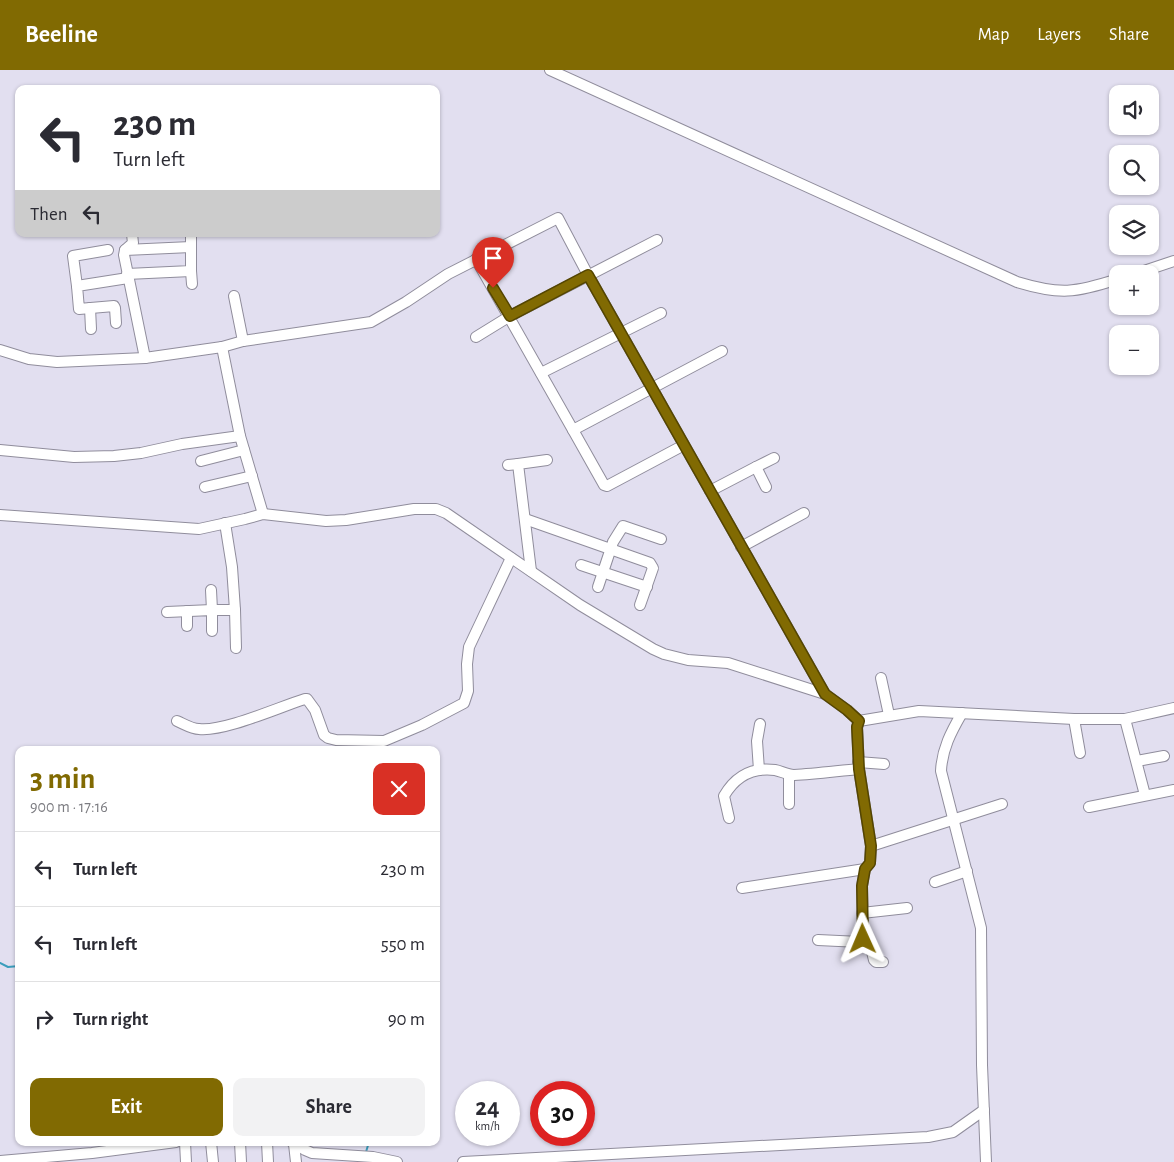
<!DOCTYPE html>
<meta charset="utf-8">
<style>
body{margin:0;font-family:"Alegreya Sans",sans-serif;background:#f2f2f3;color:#2b2b33;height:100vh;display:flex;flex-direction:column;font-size:19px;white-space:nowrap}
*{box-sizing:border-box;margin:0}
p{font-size:16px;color:#7c7c81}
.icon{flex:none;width:28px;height:28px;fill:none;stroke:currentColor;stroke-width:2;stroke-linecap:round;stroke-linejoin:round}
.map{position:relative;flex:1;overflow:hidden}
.drawer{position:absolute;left:15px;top:676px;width:425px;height:400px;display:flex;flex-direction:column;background:#fff;border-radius:10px;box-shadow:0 1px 4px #0004}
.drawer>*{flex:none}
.top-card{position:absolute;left:15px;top:15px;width:425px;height:152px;border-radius:10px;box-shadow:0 1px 4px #0004;background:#fff;color:#2b2b33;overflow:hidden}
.buttons{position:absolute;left:1109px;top:15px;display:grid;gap:10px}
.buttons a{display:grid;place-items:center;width:50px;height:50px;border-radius:10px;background:#fff;box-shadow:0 1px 4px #0004;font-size:25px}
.speed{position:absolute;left:455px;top:1011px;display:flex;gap:10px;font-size:25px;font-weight:700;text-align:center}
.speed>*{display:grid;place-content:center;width:65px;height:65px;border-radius:50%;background:#fff;box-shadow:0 1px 4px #0004;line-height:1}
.speed small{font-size:12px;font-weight:400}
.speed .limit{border:8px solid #d22;background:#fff;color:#111}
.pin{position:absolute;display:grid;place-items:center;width:42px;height:42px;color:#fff;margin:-51px -21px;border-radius:50% 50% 50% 0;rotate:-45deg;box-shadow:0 0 5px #0007}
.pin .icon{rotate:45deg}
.me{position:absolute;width:55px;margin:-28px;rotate:359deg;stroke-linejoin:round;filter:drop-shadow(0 0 4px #0008)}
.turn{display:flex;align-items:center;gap:18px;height:105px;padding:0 15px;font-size:22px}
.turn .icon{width:65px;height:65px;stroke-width:2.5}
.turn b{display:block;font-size:35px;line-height:42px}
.then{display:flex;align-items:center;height:48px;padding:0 15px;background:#0003;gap:10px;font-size:19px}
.round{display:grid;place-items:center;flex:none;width:52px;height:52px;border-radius:10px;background:#f2f2f3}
.summary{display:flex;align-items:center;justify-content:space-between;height:85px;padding:0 15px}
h1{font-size:30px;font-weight:700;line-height:38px;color:#816a02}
.button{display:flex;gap:10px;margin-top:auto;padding:10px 15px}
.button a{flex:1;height:58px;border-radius:10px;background:#816a02;color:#fff;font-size:20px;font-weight:700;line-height:58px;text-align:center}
.button a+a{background:#f2f2f3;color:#2b2b33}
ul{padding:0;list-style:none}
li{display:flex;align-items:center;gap:15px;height:75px;padding:0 15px;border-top:1px solid #e1e1e2}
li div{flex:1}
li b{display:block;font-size:19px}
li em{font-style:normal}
header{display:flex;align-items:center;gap:30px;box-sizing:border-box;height:70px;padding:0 25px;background:#816a02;color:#fff}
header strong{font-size:24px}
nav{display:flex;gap:28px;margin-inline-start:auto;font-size:18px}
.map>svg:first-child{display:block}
</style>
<header>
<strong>Beeline</strong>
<nav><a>Map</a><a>Layers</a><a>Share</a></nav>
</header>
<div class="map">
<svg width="1174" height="1092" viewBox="0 0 1174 1092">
<rect width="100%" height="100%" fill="#e2dff0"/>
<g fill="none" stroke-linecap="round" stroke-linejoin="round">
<g stroke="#3b9dbc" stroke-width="2">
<path d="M0 893 8 897 19 896"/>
<path d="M366 1082 369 1072"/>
</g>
<defs>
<g id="minor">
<path d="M550 0 1017 212C1060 225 1075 223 1118 209"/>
<path d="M132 164 133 173 125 180 124 185 145 288"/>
<path d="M125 180 191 177"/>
<path d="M476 189 573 360 722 281"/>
<path d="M191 201 192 214"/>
<path d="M127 204 191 201V164"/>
<path d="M1135 204 1174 191"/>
<path d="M77 216 73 186 108 180"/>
<path d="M234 226 243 271"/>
<path d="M90 238 91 259"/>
<path d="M116 253 115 238 114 236 79 239 77 216 128 208"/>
<path d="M476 267 510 246 657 170"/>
<path d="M222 277 240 366 263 444"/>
<path d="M0 280 29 289 57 292 145 288 222 277 243 271 371 252 406 232 448 204 558 148 588 205 825 624"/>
<path d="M541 303 661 243"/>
<path d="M573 360 604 415 607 416 684 375"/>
<path d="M0 380 74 387 114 386 141 383 182 374 240 366"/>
<path d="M201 391 244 380"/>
<path d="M508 395 518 394"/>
<path d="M205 417 252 406"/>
<path d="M766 417 756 397 774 388"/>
<path d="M710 421 756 397"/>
<path d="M0 445 199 459 245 449 263 444 326 451 346 450 414 439H436L446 443 580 535 653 579 664 584 688 590 728 593 825 624 847 640 859 651 919 641 1074 649H1125L1174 638"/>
<path d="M525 449 650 493 653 498 640 535"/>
<path d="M741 477 804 443"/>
<path d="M581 495 647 517"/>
<path d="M531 501 518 394 547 390"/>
<path d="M598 517 613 472 623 456 661 469"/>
<path d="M211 520 212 540H235L232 497 225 453"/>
<path d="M235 540 236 578"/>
<path d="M187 541V556"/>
<path d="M167 542 212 540V561"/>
<path d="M881 608 889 645"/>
<path d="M962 643C951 662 942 679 941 701L981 858 982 995 986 1092"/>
<path d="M1074 649 1080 683"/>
<path d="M1125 649 1145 725"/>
<path d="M177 651C184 654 192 659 199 659 224 662 279 637 305 629H307L315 640 324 665 328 668 336 670 384 671 422 655 464 633 468 621 467 594 469 577 511 488"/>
<path d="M1137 691 1164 686"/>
<path d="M858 692 884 694"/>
<path d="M759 700 757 671 760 654"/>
<path d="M789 734V705"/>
<path d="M1089 737 1174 720"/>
<path d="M729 748 724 726C735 707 752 697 775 700 781 701 787 705 794 705 815 704 837 701 859 699"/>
<path d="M871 776 1002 734"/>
<path d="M935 812 967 801"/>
<path d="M742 818 865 799"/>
<path d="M862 843 907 838"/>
<path d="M863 869 871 878 874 890 876 892H883"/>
<path d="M818 870 860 872 863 869 862 816 865 799 870 793 871 776 859 699 857 657 859 651"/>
<path d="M185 1072 186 1092"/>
<path d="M211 1072 213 1092"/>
<path d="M240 1072 241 1092"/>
<path d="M267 1072 268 1092"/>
<path d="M292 1072 305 1080 312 1083 373 1087 397 1092"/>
<path d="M294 1074 296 1092"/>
<path d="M0 1091 92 1083 176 1072"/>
<path d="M463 1092 928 1067 953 1062 984 1040"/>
</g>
</defs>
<use href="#minor" stroke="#908d9c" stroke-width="12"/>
<use href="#minor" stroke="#fff" stroke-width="10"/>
</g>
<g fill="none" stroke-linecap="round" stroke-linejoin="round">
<defs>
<path id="route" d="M493 218 510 246 588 205 825 624 847 640 859 651 857 657 859 699 871 776 870 793 865 799 862 816 863 869"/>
</defs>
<use href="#route" stroke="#544501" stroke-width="12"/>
<use href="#route" stroke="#816a02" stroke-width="9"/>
</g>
</svg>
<div class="buttons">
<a><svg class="icon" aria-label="sound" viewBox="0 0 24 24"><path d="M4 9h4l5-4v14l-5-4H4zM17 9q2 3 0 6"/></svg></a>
<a><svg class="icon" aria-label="search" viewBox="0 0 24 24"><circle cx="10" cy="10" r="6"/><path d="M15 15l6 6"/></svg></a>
<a><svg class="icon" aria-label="layers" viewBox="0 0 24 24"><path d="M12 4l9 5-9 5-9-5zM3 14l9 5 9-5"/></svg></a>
<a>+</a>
<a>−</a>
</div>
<div class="speed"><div>24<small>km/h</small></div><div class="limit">30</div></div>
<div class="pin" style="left:493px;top:218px;background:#d93025"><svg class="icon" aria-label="arrive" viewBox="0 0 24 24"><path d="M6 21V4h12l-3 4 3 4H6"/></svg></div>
<svg class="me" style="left:863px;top:869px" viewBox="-20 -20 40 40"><path d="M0-17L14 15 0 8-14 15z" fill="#816a02" stroke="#fff" stroke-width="4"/></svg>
<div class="top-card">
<div class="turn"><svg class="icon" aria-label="left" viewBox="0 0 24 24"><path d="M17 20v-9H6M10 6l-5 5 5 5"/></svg><div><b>230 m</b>Turn left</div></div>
<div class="then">Then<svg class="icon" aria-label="left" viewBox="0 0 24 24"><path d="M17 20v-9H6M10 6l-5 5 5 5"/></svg></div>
</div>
<section class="drawer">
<div class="summary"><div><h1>3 min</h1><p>900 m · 17:16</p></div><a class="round" style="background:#d93025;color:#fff"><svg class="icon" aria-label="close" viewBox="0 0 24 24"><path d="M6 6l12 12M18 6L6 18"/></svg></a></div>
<ul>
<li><svg class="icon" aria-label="left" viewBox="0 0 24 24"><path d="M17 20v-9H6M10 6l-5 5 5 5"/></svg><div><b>Turn left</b></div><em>230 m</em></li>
<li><svg class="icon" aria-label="left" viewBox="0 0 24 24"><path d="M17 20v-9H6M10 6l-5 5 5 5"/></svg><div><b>Turn left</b></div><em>550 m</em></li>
<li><svg class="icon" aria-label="right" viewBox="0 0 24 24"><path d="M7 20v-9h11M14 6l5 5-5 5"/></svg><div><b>Turn right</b></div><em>90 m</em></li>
</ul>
<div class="button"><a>Exit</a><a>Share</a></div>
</section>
</div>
